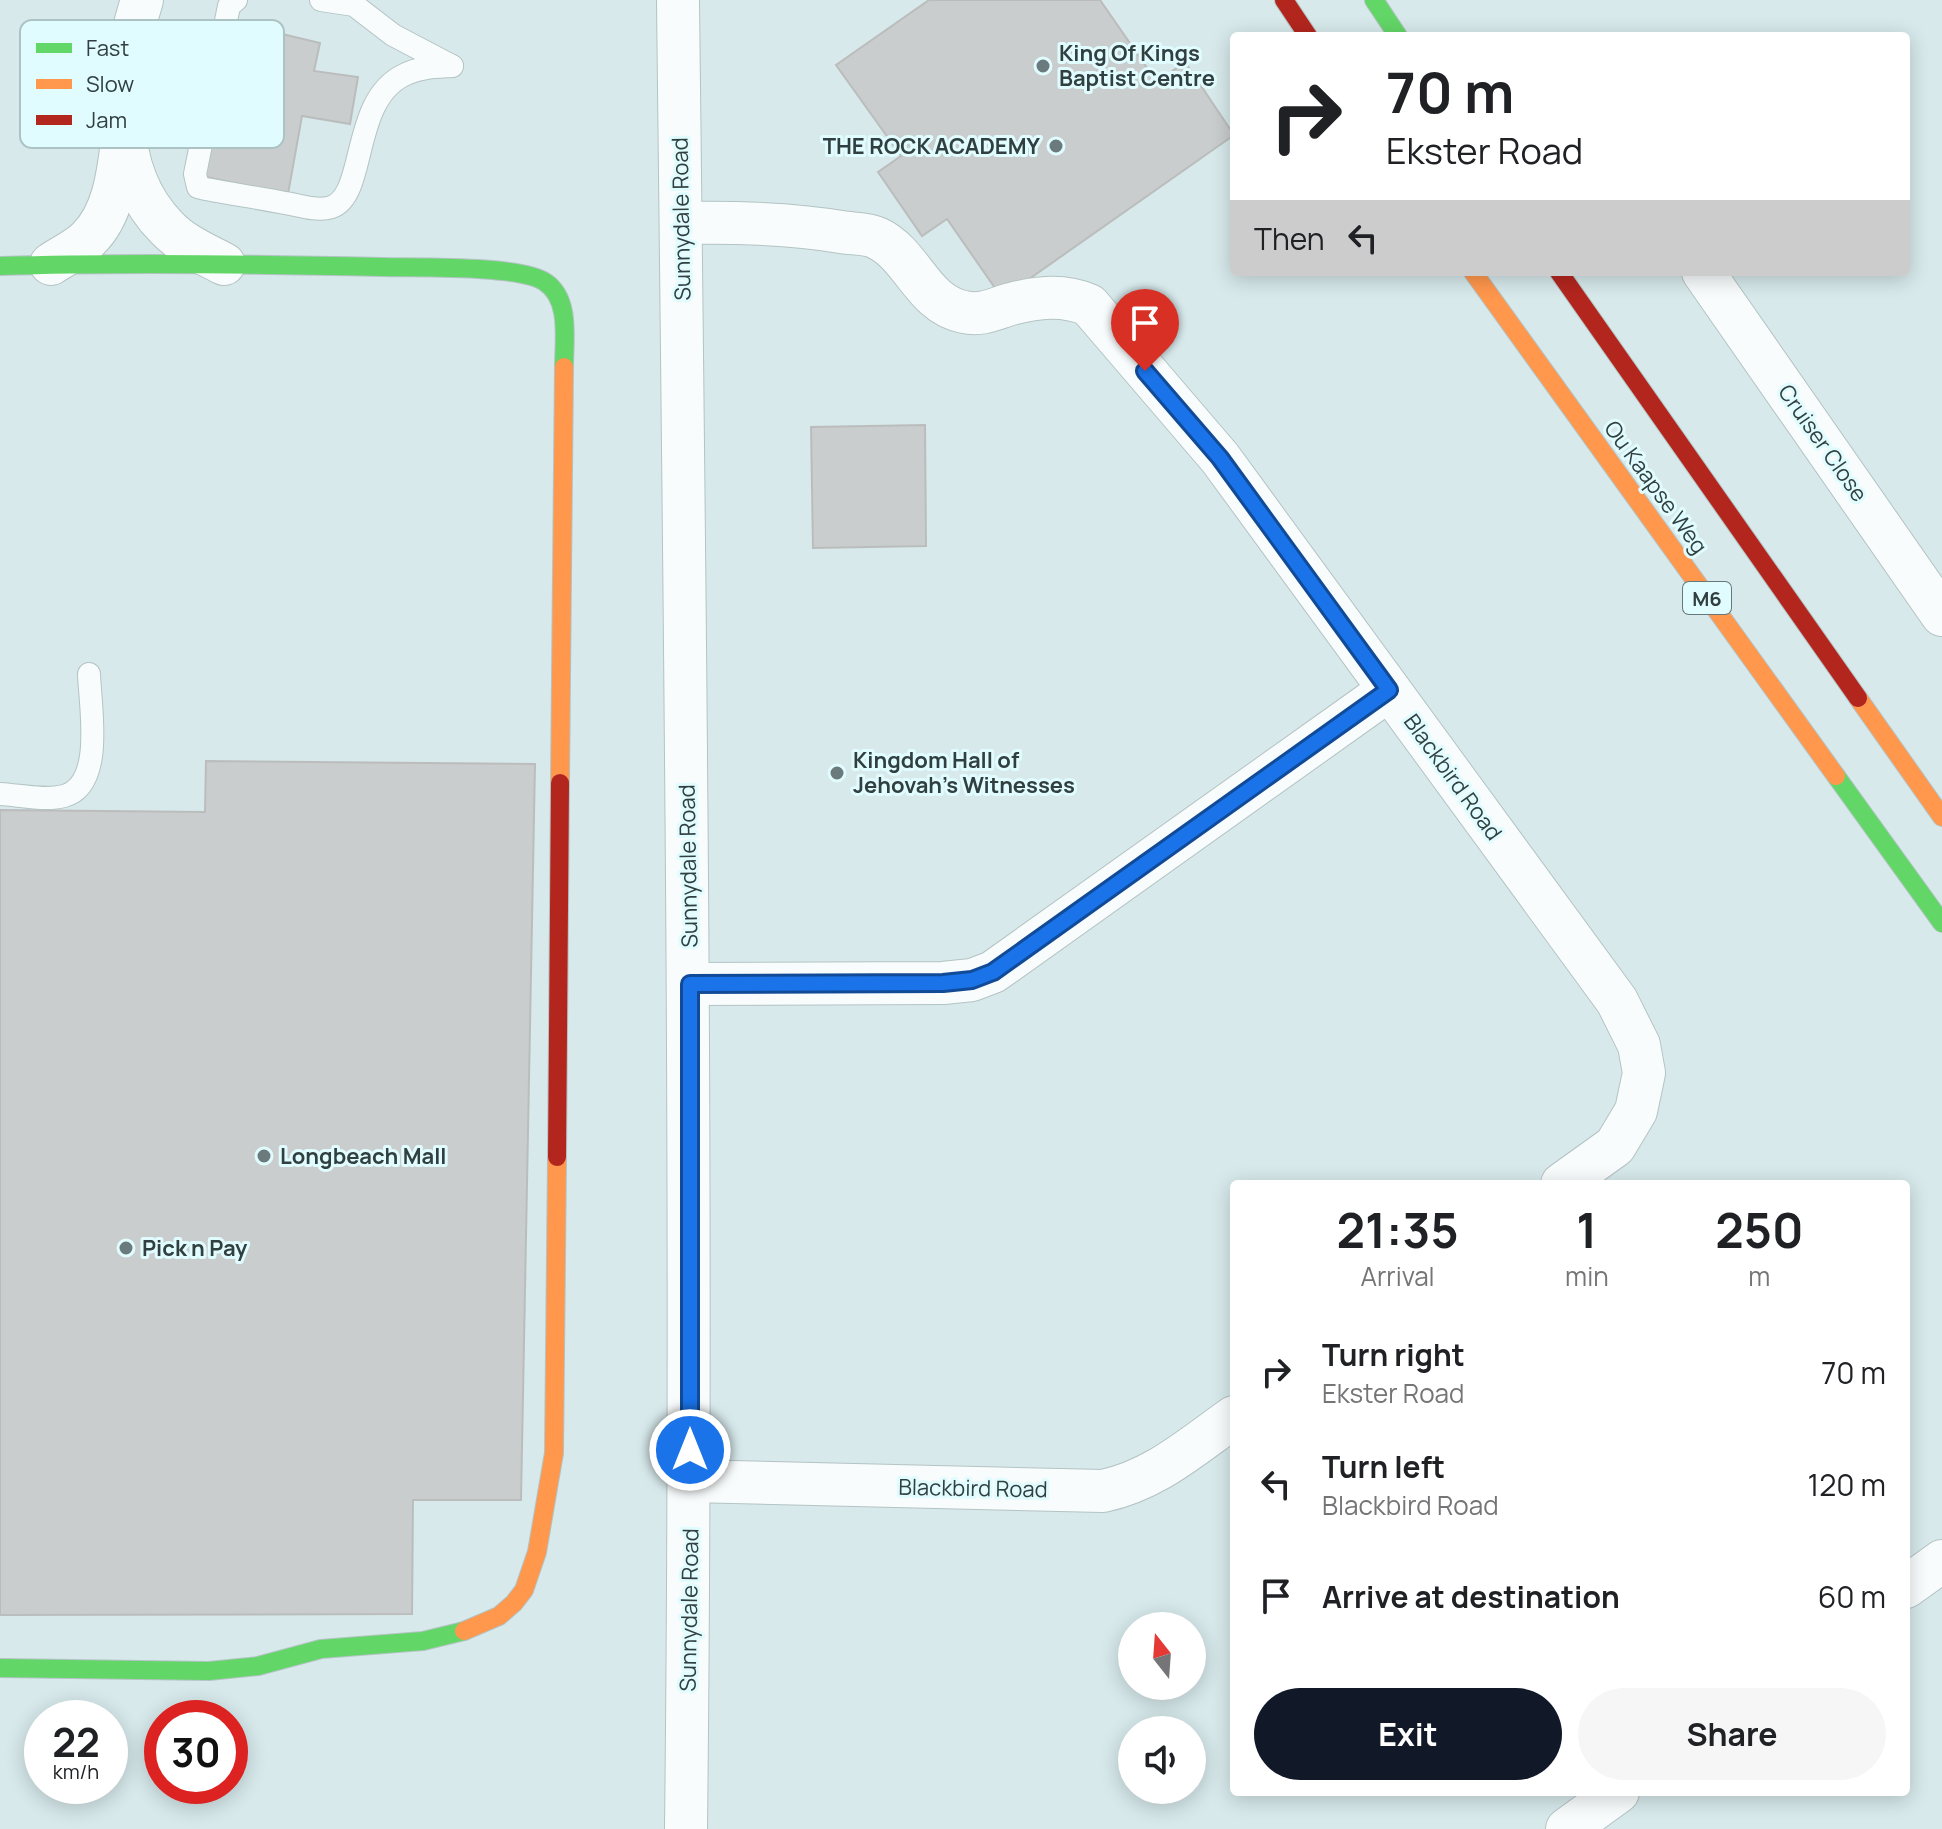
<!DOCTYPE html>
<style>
body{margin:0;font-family:Manrope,sans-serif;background:#f6f6f6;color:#202124;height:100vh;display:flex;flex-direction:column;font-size:30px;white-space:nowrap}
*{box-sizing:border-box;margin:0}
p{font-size:26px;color:#757577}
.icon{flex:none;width:44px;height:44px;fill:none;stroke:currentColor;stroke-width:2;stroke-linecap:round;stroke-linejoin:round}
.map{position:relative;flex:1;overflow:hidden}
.sheet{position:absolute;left:1230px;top:1180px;width:680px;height:616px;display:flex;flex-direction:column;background:#fff;border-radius:8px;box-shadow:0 4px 20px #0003}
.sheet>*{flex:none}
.hud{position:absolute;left:1230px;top:32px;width:680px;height:244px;border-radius:8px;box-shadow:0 4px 20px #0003;background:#fff;color:#202124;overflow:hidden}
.needle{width:52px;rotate:343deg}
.fabs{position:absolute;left:1118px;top:1612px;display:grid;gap:16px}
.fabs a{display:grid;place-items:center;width:88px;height:88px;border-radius:50%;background:#fff;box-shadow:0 4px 20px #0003;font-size:40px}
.speed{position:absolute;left:24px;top:1700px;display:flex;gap:16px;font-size:40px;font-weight:700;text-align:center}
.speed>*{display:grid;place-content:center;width:104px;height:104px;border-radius:50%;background:#fff;box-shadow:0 4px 20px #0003;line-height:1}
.speed small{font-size:20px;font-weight:400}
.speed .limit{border:12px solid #d22;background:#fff;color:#111}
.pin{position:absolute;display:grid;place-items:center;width:68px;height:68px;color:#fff;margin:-82px -34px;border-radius:50% 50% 50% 0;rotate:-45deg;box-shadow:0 0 8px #0007}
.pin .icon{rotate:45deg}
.me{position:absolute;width:88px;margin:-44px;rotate:0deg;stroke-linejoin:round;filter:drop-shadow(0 0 6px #0008)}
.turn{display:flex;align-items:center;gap:28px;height:168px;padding:0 24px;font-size:36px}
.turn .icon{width:104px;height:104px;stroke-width:2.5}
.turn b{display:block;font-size:56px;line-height:68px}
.then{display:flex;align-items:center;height:76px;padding:0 24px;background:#0003;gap:16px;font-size:30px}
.eta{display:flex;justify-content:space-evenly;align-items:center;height:136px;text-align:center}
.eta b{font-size:48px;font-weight:700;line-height:56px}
.button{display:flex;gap:16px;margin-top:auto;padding:16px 24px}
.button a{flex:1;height:92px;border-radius:48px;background:#111827;color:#fff;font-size:32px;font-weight:700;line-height:92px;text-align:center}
.button a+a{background:#f6f6f6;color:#202124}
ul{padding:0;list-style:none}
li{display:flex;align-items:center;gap:24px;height:112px;padding:0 24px}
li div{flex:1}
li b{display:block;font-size:30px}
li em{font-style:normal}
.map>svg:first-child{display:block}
</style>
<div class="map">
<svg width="1942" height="1829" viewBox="0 0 1942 1829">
<rect width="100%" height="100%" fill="#d7e9eb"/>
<g fill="#cacdcd" stroke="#bbbdbd" stroke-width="2">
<path d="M929 0H1100L1157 82 1185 62 1234 135 1002 298 947 219 922 236 878 172 901 156 836 65Z"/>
<path d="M228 21 320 43 314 71 358 77 350 124 302 116 288 194 201 176Z"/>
<path d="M925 425 926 546 813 548 811 427Z"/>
<path d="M206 761 535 764 521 1500H413L412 1614 0 1615V810L205 812Z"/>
</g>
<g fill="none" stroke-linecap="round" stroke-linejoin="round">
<defs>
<g id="lane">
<path d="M236 0 229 6 195 174 198 187 206 189C232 194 259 198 285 203 299 205 314 211 328 208 368 201 349 101 404 75 419 67 436 67 452 66"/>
<path d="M321 0 354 5 393 35 452 66"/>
<path d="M0 794C19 795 45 801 64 796 105 785 90 706 89 674"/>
</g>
<g id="street">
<path d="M142 0C119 73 108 169 167 228 182 244 205 254 224 264"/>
<path d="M678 0C685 610 693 1219 686 1829"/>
<path d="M682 223C736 222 788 223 841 232 852 234 867 233 877 238 913 255 922 304 964 312 982 316 994 309 1011 304 1038 297 1063 294 1089 305L1220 458 1617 1001 1639 1045 1644 1073 1636 1111 1615 1146 1562 1184"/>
<path d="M51 264C63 256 78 249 88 239 113 215 118 175 122 142"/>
<path d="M1703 272 1942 615"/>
<path d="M690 984 943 983 972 980 993 972 1389 690"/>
<path d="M690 1481 1103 1491C1155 1480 1191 1447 1234 1417"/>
<path d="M1906 1587 1942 1561"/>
<path d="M1567 1829 1618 1792"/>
</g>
<g id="fast">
<path d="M1374 0 1398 36"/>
<path d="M0 266C128 262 255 264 383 267 417 268 520 265 545 282 571 299 564 340 564 367"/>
<path d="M1836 776 1942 923"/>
<path d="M0 1668 209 1671 258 1666 321 1649 423 1641 464 1631"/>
</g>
<g id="slow">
<path d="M1473 272 1836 776"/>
<path d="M1858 698 1942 817"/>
<path d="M560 783 564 367"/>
<path d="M464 1631 499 1616 514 1603 524 1590 537 1552 554 1453 557 1157"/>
</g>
<g id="jam">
<path d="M1284 0 1308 36"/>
<path d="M1559 272 1858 698"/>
<path d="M557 1157 560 783"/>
</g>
</defs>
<use href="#lane" stroke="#b4c3c4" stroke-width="24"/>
<use href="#street" stroke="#b4c3c4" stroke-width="44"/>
<use href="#fast" stroke="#b4c3c4" stroke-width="20"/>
<use href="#slow" stroke="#b4c3c4" stroke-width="20"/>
<use href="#jam" stroke="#b4c3c4" stroke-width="20"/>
<use href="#lane" stroke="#f9fcfc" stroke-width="22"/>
<use href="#street" stroke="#f9fcfc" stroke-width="42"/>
<use href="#fast" stroke="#63d668" stroke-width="18"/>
<use href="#slow" stroke="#ff974d" stroke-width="18"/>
<use href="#jam" stroke="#b3261e" stroke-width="18"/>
</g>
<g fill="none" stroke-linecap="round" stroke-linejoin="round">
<defs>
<path id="route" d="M690 1450V984L943 983 972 980 993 972 1389 690 1220 458 1145 371"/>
</defs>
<use href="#route" stroke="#114b97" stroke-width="20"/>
<use href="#route" stroke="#1a73e8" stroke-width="14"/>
</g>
<g fill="#6b7a7c" stroke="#e1fcfe" stroke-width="3">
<circle cx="1043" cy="66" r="8"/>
<circle cx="1056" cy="146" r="8"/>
<circle cx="837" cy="773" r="8"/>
<circle cx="264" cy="1156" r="8"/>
<circle cx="126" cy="1248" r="8"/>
</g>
<g text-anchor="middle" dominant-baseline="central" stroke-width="6" stroke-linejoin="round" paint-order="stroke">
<rect fill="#e1fcfe" stroke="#667879" stroke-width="2" x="1683" y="582" width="48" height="32" rx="6"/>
<g font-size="20" font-weight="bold" fill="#313f40">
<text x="1707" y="598">M6</text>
</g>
<g font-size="22" font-weight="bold" fill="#313f40" stroke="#e1fcfe" text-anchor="start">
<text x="1059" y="53">King Of Kings<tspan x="1059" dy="25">Baptist Centre</tspan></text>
<text x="1040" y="146" text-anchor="end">THE ROCK ACADEMY</text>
<text x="853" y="760">Kingdom Hall of<tspan x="853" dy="25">Jehovah's Witnesses</tspan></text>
<text x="280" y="1156">Longbeach Mall</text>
<text x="142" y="1248">Pick n Pay</text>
</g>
<g font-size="22" fill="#313f40" stroke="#e1fcfe">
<text transform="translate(681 219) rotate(-91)">Sunnydale Road</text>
<text transform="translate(1823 443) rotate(55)">Cruiser Close</text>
<text transform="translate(1656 487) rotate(54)">Ou Kaapse Weg</text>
<text transform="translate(1453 777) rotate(54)">Blackbird Road</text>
<text transform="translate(688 866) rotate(-91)">Sunnydale Road</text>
<text transform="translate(973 1488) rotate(1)">Blackbird Road</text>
<text transform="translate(689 1610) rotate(-89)">Sunnydale Road</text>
</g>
</g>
<rect x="20" y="20" width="264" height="128" rx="12" fill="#e1fcfe" stroke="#acc3c5" stroke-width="2"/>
<rect x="36" y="43" width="36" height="10" fill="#63d668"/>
<rect x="36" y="79" width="36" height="10" fill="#ff974d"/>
<rect x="36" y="115" width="36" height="10" fill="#b3261e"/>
<g font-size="22" fill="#313f40">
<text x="86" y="56">Fast</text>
<text x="86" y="92">Slow</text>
<text x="86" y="128">Jam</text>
</g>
</svg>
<div class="fabs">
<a><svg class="needle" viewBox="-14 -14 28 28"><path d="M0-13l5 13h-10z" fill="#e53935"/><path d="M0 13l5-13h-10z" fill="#757577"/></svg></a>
<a><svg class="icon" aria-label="sound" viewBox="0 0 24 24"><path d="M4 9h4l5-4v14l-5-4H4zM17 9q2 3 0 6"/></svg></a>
</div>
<div class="speed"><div>22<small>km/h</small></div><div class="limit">30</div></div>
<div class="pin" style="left:1145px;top:371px;background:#d93025"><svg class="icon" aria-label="arrive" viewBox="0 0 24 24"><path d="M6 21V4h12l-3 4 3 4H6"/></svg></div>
<svg class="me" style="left:690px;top:1450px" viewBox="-20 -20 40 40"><circle r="17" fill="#1a73e8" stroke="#fff" stroke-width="3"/><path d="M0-11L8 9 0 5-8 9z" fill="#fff"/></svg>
<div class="hud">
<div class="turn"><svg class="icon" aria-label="right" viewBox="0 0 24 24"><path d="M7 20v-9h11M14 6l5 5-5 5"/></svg><div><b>70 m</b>Ekster Road</div></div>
<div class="then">Then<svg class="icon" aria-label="left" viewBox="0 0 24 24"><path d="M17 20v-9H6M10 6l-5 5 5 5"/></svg></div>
</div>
<section class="sheet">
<div class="eta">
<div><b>21:35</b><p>Arrival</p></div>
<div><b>1</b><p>min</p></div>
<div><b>250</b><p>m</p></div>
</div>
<ul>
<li><svg class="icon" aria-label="right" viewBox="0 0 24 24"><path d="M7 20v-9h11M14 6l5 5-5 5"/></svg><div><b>Turn right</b><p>Ekster Road</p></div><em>70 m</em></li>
<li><svg class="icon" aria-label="left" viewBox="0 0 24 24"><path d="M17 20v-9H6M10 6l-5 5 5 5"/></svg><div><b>Turn left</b><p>Blackbird Road</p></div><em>120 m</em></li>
<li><svg class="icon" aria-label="arrive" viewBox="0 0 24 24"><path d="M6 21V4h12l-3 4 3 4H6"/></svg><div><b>Arrive at destination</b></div><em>60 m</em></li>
</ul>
<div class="button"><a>Exit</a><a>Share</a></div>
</section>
</div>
